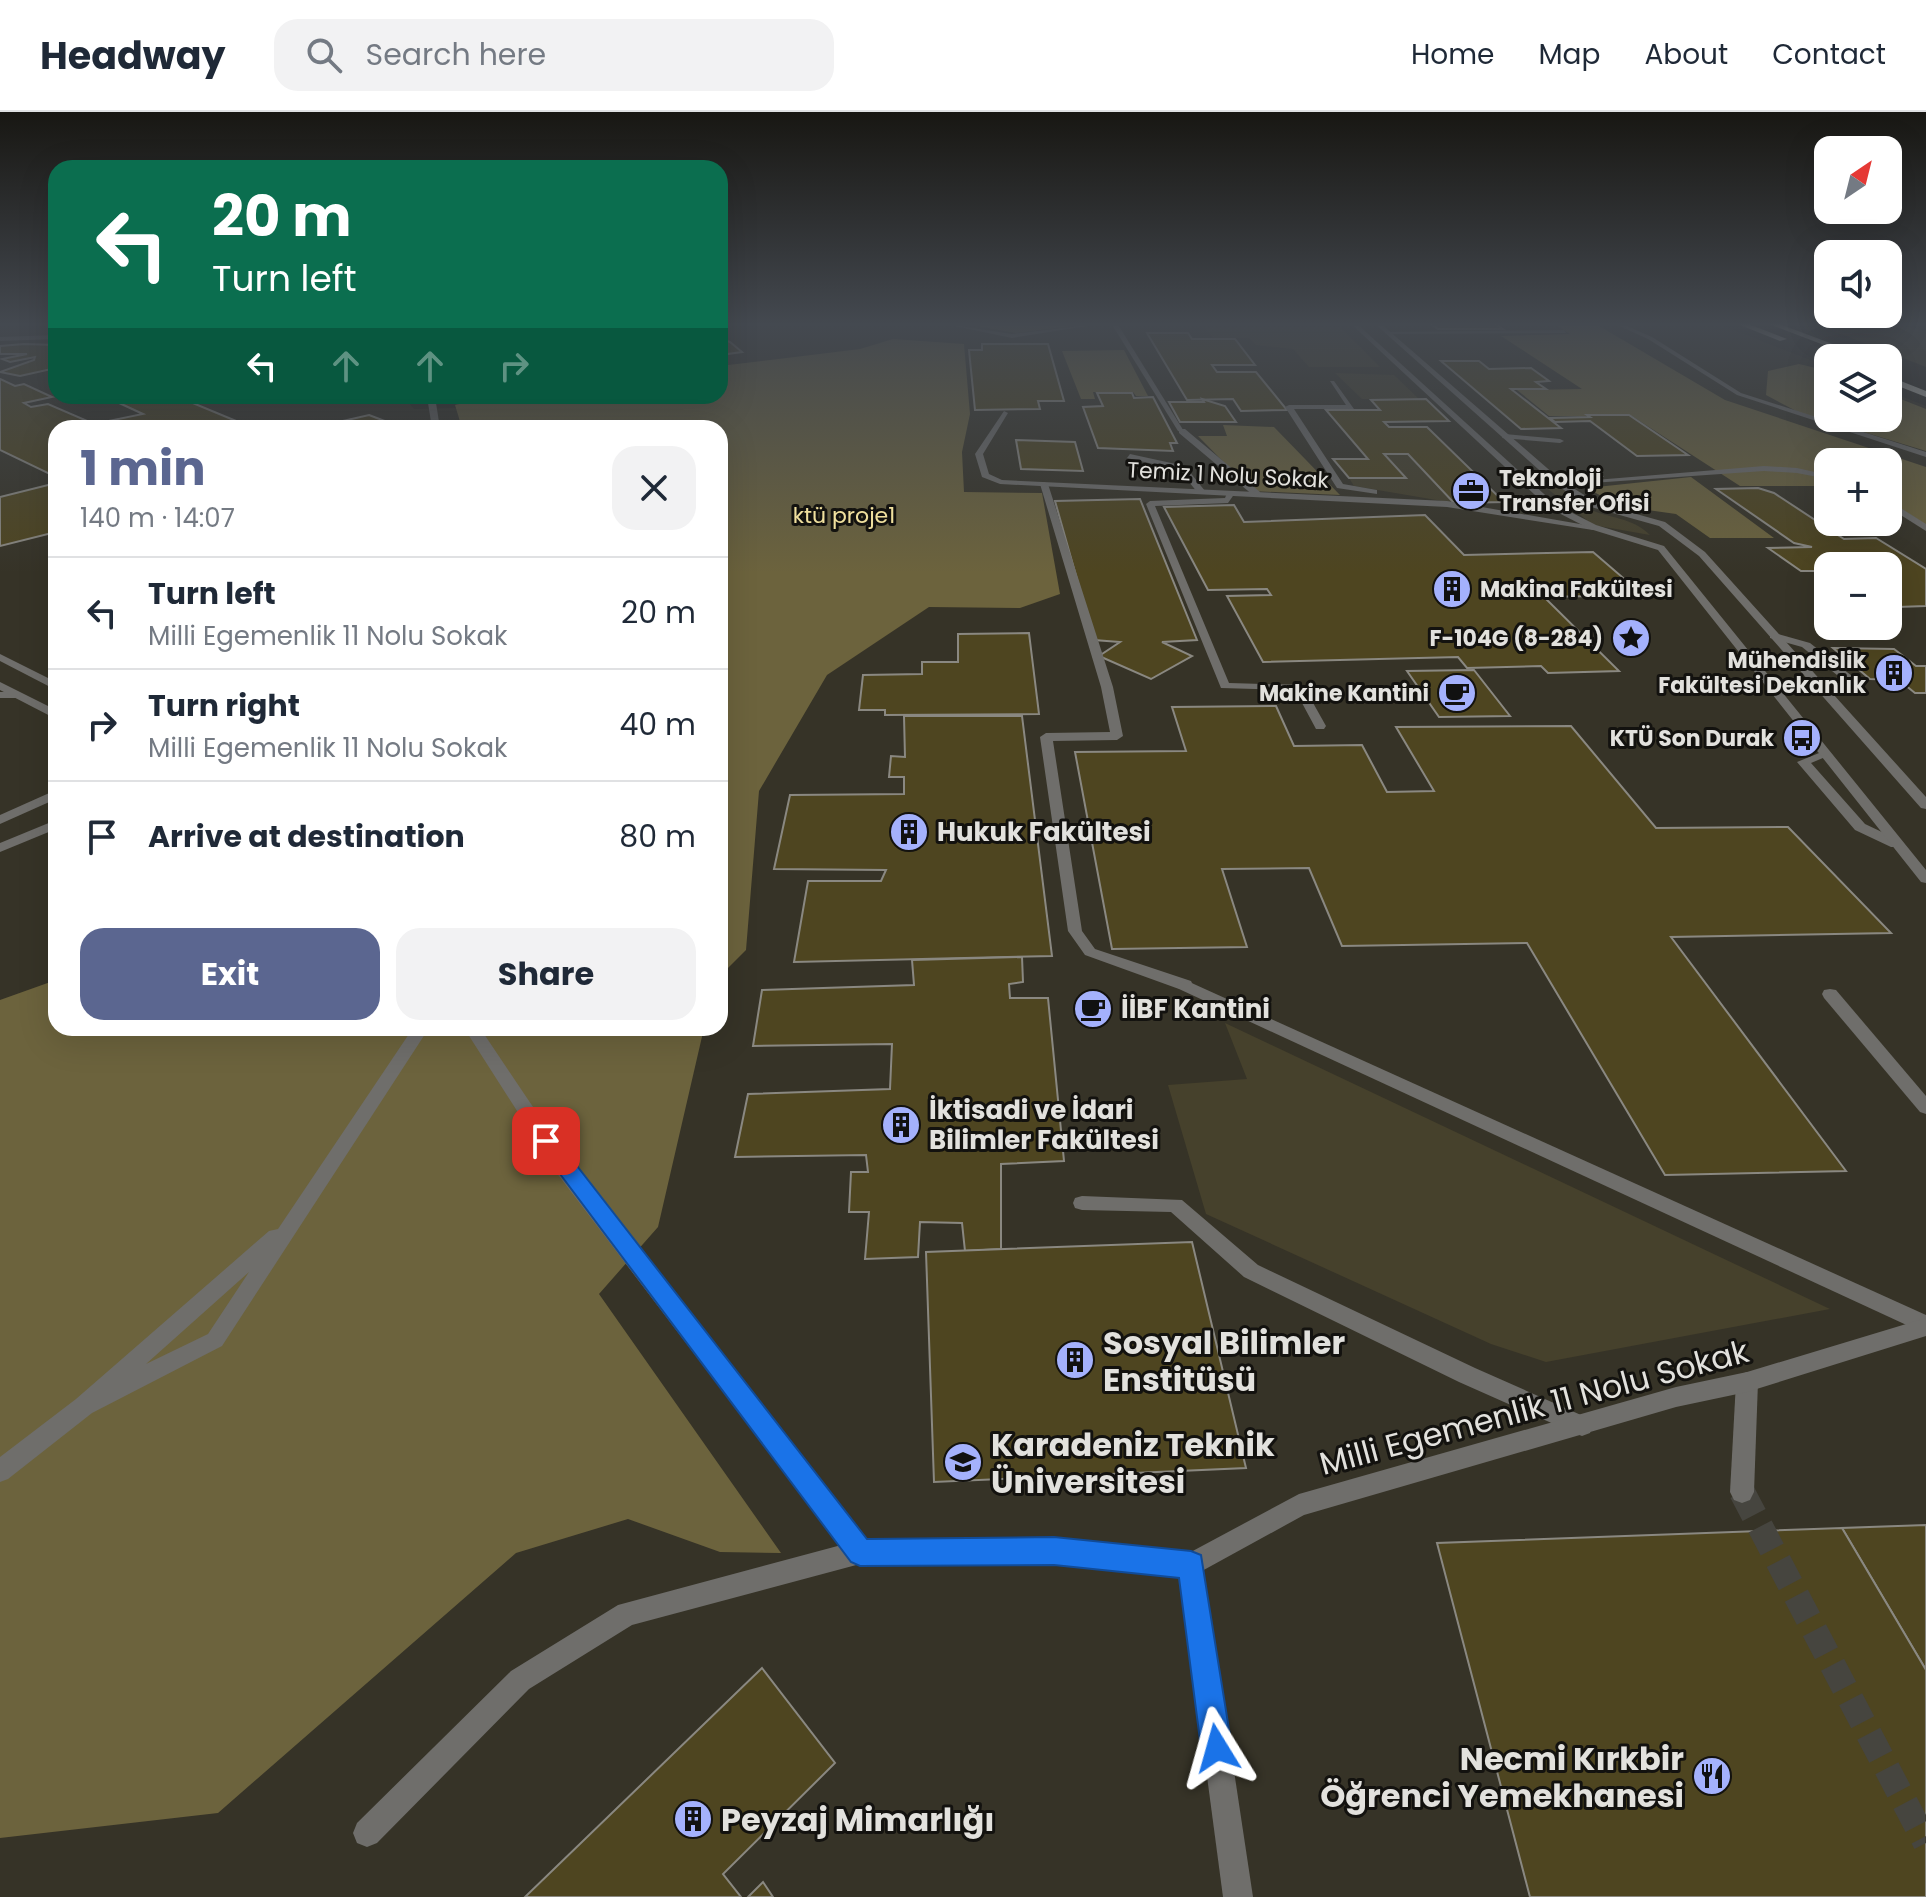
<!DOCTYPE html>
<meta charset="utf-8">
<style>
body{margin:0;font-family:Poppins,sans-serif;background:#f2f2f3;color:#1f2937;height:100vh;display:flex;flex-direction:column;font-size:30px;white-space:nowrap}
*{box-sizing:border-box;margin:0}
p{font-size:26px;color:#747a83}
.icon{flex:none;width:44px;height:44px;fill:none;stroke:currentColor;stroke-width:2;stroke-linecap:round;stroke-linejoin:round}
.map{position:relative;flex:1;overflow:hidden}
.details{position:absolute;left:48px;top:308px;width:680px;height:616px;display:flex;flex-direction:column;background:#fff;border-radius:24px;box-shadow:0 8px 32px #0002}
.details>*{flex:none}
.banner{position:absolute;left:48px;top:48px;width:680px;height:244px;border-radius:24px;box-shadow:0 8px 32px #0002;background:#0b6e4f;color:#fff;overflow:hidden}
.needle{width:52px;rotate:35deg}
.tools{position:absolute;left:1814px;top:24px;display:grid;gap:16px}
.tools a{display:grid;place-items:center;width:88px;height:88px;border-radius:16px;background:#fff;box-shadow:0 8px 32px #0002;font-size:40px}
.pin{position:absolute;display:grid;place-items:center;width:68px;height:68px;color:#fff;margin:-34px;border-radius:16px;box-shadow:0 4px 12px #0006}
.me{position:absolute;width:88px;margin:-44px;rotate:352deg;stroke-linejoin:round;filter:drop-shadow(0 0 6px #0008)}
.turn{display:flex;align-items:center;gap:28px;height:168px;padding:0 32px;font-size:36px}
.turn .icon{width:104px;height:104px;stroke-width:2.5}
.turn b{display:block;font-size:56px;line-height:68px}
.lanes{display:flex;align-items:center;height:76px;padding:0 32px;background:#0003;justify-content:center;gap:40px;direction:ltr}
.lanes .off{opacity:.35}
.round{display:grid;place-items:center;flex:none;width:84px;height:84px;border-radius:24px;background:#f2f2f3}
.summary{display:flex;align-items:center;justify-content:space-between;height:136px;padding:0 32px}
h1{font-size:48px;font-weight:700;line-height:60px;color:#5b6690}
.button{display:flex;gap:16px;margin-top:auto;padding:16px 32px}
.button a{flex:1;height:92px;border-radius:24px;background:#5b6690;color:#fff;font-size:32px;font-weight:700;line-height:92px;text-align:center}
.button a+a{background:#f2f2f3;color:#1f2937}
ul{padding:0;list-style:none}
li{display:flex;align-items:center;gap:24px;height:112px;padding:0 32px;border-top:2px solid #e0e1e3}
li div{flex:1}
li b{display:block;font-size:30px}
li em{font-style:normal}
header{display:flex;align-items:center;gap:48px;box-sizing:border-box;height:112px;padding:0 40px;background:#fff;border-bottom:2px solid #e0e1e3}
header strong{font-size:38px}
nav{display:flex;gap:44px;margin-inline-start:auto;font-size:28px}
.search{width:560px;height:72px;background:#f2f2f3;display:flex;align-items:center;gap:20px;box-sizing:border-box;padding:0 28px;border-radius:24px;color:#747a83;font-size:30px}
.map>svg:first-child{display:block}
</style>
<header>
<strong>Headway</strong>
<div class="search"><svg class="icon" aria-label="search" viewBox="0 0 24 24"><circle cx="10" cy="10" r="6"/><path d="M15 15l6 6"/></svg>Search here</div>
<nav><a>Home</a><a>Map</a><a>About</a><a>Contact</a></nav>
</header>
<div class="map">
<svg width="1926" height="1785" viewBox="0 0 1926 1785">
<rect width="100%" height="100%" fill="#2b2923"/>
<path fill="#363327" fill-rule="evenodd" d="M0 211H56V284H412L408 290 414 297 456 296 455 284H720V211H1716L1828 255V306H1888V279L1926 294V1785H0ZM56 316H720V916H56ZM1828 350H1888V410H1828ZM1828 454H1888V514H1828Z"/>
<g fill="#46412c">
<path d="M1813 211H1889L1926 219V255Z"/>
<path d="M1340 215 1380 255H1309L1293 237 1256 233 1249 226H1213L1205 216Z"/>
<path d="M1335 261 1394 263 1419 287H1362Z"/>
<path d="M1384 342H1408L1454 391 1354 374 1349 366H1405Z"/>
<path d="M1547 371C1562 372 1572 387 1585 395 1607 407 1631 404 1650 423L1593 413 1544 374Z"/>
<path d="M1225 911 1830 1197 1546 1250 1491 1232 1206 1102 1168 973 1247 967Z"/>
</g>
<g fill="#6c633d">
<path d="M959 211H1095L1016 221Z"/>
<path d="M1553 211H1594L1725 288 1926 355V413L1888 388V350H1828V374H1740L1632 304H1549L1517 278 1582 277 1501 224 1570 222Z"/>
<path d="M893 227 964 232 970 302 962 340 964 380 1042 381 1060 482 1020 496 929 495 827 563 759 679 746 838 720 864V316H462L455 293 494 284H720V254L860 237Z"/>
<path d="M1124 238 1148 284H1136L1133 280H1093L1095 287H1081L1062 239Z"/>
<path d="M1799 252 1828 259V306H1888V282L1926 297V339L1798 300 1766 283 1768 259Z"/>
<path d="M1223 313 1274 315 1340 383 1252 379 1198 324H1227Z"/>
<path d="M1691 365 1774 426H1710L1676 402 1619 394 1587 376Z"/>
<path d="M56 868V916H704L658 1115 599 1182 781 1441 720 1440 628 1407 516 1441 218 1701 0 1726V888Z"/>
</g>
<g fill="#4e4520" stroke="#8a8881" stroke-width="2">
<path d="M1409 211H1494L1503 217H1438L1430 211Z"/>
<path d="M1147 221H1188L1192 227H1235L1255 253H1212L1217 260H1256L1287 298 1241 299 1233 287 1187 288Z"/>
<path d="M720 227 730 230 742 240 720 243Z"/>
<path d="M24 232 56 233V256L20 264 0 260 34 248 35 245 10 250 2 247 27 242H0V234Z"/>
<path d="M982 232H1048L1064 289H1038L1040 297 975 298 969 238H982Z"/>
<path d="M1441 249H1479L1489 257 1531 256 1549 269 1536 270 1546 277H1511L1561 316 1521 317Z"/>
<path d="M0 267 15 274 24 272 52 285 24 291 31 295 48 292 94 312 143 302 104 284H176L253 316H56V365L0 338Z"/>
<path d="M1097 281H1132L1134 286 1153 285 1177 331H1170L1173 339 1098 336 1083 295 1103 294Z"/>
<path d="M1202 287 1225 294 1236 310H1180L1169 290H1204Z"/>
<path d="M1426 287 1449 309 1384 310 1389 315H1427L1504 390 1454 391 1408 342H1384L1406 366H1349L1333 347H1368L1326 298H1380L1371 288Z"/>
<path d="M369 303 403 316H312Z"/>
<path d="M1587 303H1629L1688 343 1637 344 1590 309 1555 310 1550 306 1590 305Z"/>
<path d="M1016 328 1075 330 1083 359 1021 357Z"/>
<path d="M56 371V420L0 434V385Z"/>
<path d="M1758 376 1774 381 1844 427 1876 426 1926 457V494L1897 495 1888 488V454H1828V459H1801L1768 436 1812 435 1794 431 1716 377Z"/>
<path d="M1140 387 1197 528 1162 530 1192 544 1151 567 1099 544 1120 530 1094 528 1055 389Z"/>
<path d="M1234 393 1244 410 1425 403 1464 443 1593 440 1643 483 1544 485 1619 559 1548 561 1541 554 1467 556 1458 545 1263 550 1227 484 1271 483 1267 477 1208 478 1164 395Z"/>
<path d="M1029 521 1039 602 885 603V598H859L863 563 922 562V550H958V522Z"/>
<path d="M1833 536 1894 537 1916 554H1926V581H1915L1899 568 1870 567Z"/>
<path d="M1474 558 1510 604 1439 605 1407 559Z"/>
<path d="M1276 594 1294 634 1362 633 1387 680 1434 679 1396 615 1571 614 1656 716 1788 715 1891 821 1671 825 1846 1059 1665 1063 1527 831 1342 834 1309 756 1222 757 1247 835 1112 837 1075 640 1186 639 1172 595Z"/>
<path d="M904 604H1022L1052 844 794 850 808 769H881L886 758 774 757 790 683 904 682V665H889L891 644 905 645Z"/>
<path d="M1022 845 1023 870 1009 872 1010 886H1048L1064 1049 1001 1052V1137L965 1139 962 1111 920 1110 918 1145 865 1147 869 1100H849L851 1060H868L866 1043 735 1045 748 982 890 977 892 932 753 934 762 878 914 873 912 848Z"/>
<path d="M1192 1130 1246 1356 934 1370 926 1140Z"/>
<path d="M1926 1413V1558L1842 1416Z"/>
<path d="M1842 1416 1926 1558V1785H1530L1437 1431Z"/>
<path d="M762 1556 835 1651 723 1762 741 1785H525Z"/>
<path d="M763 1770 773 1785H748Z"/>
</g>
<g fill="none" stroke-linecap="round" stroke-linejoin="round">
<path stroke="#46453f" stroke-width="26" stroke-dasharray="26 13" stroke-linecap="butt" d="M1742 1380 1926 1731"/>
<g fill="#6f6e6b" fill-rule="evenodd">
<path d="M56 223V227L0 229V225Z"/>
<path d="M1179 317H1185L1260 380V384H1254L1179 321Z"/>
<path d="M1505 322 1560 327 1564 329 1560 331 1502 326Z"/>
<path d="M1130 342 1185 354 1205 379 1198 381 1179 358 1127 346Z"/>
<path d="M1597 355 1604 365 1577 367 1559 373 1555 371 1576 363 1596 361 1593 357Z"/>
<path d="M1044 370 1048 372 1113 575 1123 624 1117 628 1053 629 1082 819 1095 837 1191 869 1193 873 1191 877H1179L1085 843 1068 819 1040 625 1046 621 1110 620 1101 575 1040 372Z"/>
<path d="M1228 379 1235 381 1228 391 1155 394 1229 571 1303 573 1326 614 1324 617H1316L1295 578 1221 576 1146 392 1150 389 1225 386Z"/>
<path d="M1774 521 1810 531 1852 564 1854 566 1848 582 1823 584V580L1839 577 1842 567 1802 535 1770 526V522Z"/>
<path d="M0 580H16L22 583 16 586H0Z"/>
<path d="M1824 639 1830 643 1811 651 1865 712 1901 729V735H1891L1855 718 1797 650Z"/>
<path d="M1830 877 1836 878 1926 984V1002L1920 1000 1824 886 1822 882 1824 878Z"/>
<path d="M1082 1084 1182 1088 1258 1153 1475 1256 1590 1307 1593 1314 1590 1321 1582 1324 1574 1321 1459 1270 1244 1165 1171 1100 1082 1098 1075 1096 1073 1091 1075 1086Z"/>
</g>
<g fill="#6f6e6b" fill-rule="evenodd">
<path d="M940 211 1012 222 1106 211 1012 226Z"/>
<path d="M1111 211H1117L1185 321 1178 319Z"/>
</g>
<g fill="#6f6e6b" fill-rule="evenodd">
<path d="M1613 211H1620L1652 225 1741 281 1926 340V345L1737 283 1648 227Z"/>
<path d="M1564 218 1566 221 1386 222 1389 220Z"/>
<path d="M1330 269H1334L1354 297H1294L1343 372 1377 378V382L1337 376 1285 295 1289 293H1346Z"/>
<path d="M1004 299 1008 301 983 342 989 362 1002 368 1447 389 1597 415 1593 418 1447 395 1000 372 982 365 975 342Z"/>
<path d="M1764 354 1797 356 1828 363V367L1797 361 1764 359 1563 373 1543 370 1511 360 1515 358 1557 368H1595Z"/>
<path d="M1888 388 1926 412V419L1888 395Z"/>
<path d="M0 542 56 570V578L0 549Z"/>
<path d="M0 570 56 598V607L0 578Z"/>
<path d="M1185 868 1926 1203V1222L1179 877 1177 873Z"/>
<path d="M1747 1260 1755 1263 1758 1270 1754 1380 1750 1388 1742 1391 1734 1388 1730 1380 1736 1270 1739 1263Z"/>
<path d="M860 1428 869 1432 872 1440 869 1448 860 1452 632 1513 529 1577 377 1731 367 1735 357 1731 353 1721 357 1711 511 1559 618 1493Z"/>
<path d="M1191 1441 1200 1444 1203 1453 1253 1785H1223L1179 1453 1182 1444Z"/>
</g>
<g fill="#6f6e6b" fill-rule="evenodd">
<path d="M1350 211H1356L1555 392 1596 413 1664 434 1926 758V771L1921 770 1658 438 1590 417 1549 396Z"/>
<path d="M1374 211H1380L1562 369 1597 391 1665 410 1705 440 1926 685V697L1921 696 1699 444 1659 414 1591 395 1556 373Z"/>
<path d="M433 284H440L436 291 440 316H432L428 291Z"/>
<path d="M56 678V687L0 712V703Z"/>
<path d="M56 708V717L0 740V731Z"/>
<path d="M413 916H429L222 1234 92 1301 8 1367 0 1370V1345L76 1287 269 1119 278 1117ZM249 1160 208 1222 146 1252Z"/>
<path d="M464 916H480L570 1050 866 1428 1054 1427 1189 1441 1299 1382 1676 1275 1747 1260 1926 1206V1224L1747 1280 1676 1295 1304 1403 1191 1465 1054 1451 860 1452 851 1448 556 1060Z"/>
</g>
<g fill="#c3c2ba" fill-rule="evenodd">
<path d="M1735 211H1746L1787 227 1780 229Z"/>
<path d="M1766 211H1777L1870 246H1858Z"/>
<path d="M1888 264 1926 279V285L1888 270Z"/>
</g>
</g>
<linearGradient id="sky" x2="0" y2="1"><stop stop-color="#181713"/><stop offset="0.46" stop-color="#444950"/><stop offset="1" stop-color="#444950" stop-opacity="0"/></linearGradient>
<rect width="1926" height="461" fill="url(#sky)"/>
<path fill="#1a73e8" stroke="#114b97" stroke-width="2" d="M546 1021 553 1023 867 1427 1054 1425 1191 1439 1201 1443 1232 1636 1227 1647 1217 1651 1206 1647 1201 1636 1179 1466 1054 1453 860 1454 851 1450 539 1034 536 1029 539 1023Z"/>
<defs>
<symbol id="office-disc" viewBox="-11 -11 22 22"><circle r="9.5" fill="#a4b1fc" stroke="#13120f"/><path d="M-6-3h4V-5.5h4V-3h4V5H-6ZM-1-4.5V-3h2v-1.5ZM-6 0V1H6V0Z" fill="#111"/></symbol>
<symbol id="building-disc" viewBox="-11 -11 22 22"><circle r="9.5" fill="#a4b1fc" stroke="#13120f"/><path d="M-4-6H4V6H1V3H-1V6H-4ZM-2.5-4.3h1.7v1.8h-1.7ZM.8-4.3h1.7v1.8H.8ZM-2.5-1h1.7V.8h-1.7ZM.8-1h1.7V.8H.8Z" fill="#111"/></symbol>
<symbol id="sight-disc" viewBox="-11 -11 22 22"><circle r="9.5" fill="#a4b1fc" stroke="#13120f"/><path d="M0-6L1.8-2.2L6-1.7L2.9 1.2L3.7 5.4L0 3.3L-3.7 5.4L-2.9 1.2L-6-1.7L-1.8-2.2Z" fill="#111"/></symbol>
<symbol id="cafe-disc" viewBox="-11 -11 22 22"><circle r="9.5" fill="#a4b1fc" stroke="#13120f"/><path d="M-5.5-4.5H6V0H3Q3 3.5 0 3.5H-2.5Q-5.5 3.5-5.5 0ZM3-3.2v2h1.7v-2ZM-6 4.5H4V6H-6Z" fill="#111"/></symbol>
<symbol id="bus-disc" viewBox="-11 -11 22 22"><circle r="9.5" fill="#a4b1fc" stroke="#13120f"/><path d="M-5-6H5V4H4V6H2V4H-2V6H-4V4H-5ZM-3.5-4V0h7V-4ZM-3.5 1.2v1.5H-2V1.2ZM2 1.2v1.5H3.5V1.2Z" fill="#111"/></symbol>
<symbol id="university-disc" viewBox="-11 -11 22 22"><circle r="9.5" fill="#a4b1fc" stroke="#13120f"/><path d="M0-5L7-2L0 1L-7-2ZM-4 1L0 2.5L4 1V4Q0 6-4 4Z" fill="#111"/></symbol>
<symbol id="restaurant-disc" viewBox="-11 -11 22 22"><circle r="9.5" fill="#a4b1fc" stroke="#13120f"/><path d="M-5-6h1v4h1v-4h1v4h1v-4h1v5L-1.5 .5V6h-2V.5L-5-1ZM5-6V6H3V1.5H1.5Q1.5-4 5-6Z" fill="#111"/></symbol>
</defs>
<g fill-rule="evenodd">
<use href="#office-disc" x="1449" y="357" width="44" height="44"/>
<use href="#building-disc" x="1430" y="455" width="44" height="44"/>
<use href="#sight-disc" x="1609" y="504" width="44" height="44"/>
<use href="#building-disc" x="1872" y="539" width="44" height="44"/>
<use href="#cafe-disc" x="1435" y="559" width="44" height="44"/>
<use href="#bus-disc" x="1780" y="604" width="44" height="44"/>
<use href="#building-disc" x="887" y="698" width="44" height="44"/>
<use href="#cafe-disc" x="1071" y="875" width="44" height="44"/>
<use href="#building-disc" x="879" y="991" width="44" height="44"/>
<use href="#building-disc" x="1053" y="1226" width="44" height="44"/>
<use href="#university-disc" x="941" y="1328" width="44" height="44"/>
<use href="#restaurant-disc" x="1690" y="1642" width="44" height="44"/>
<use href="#building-disc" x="671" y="1685" width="44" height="44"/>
</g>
<g text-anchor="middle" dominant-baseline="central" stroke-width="6" stroke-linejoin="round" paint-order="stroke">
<g font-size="22" fill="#e2e1dd" stroke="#13120f">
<text transform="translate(1228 363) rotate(3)">Temiz 1 Nolu Sokak</text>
</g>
<g font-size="22" font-weight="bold" fill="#e2e1dd" stroke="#13120f" text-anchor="end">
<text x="1499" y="366" text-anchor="start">Teknoloji<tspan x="1499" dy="25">Transfer Ofisi</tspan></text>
<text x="1480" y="477" text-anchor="start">Makina Fakültesi</text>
<text x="1603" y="526">F-104G (8-284)</text>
<text x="1866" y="548">Mühendislik<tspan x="1866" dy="25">Fakültesi Dekanlık</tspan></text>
<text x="1429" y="581">Makine Kantini</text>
<text x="1774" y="626">KTÜ Son Durak</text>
</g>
<g font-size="22" fill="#f0e09e" stroke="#13120f">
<text x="844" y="403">ktü proje1</text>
</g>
<g font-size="26" font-weight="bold" fill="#e2e1dd" stroke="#13120f" text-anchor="start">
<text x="937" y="720">Hukuk Fakültesi</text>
<text x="1121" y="897">İİBF Kantini</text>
<text x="929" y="998">İktisadi ve İdari<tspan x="929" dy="30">Bilimler Fakültesi</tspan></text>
</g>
<g font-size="32" font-weight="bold" fill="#e2e1dd" stroke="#13120f" text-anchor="start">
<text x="1103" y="1230">Sosyal Bilimler<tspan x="1103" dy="37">Enstitüsü</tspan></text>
<text x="991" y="1332">Karadeniz Teknik<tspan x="991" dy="37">Üniversitesi</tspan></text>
<text x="1684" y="1646" text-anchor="end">Necmi Kırkbir<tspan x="1684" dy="37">Öğrenci Yemekhanesi</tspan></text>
<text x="721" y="1707">Peyzaj Mimarlığı</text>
</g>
<g font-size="32" fill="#e2e1dd" stroke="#13120f">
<text transform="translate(1534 1295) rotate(-15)">Milli Egemenlik 11 Nolu Sokak</text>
</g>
</g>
</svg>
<div class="tools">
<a><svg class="needle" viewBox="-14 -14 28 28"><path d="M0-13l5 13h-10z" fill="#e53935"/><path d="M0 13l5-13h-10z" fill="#747a83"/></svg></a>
<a><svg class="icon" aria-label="sound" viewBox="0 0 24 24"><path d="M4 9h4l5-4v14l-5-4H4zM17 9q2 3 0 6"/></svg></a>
<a><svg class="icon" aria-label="layers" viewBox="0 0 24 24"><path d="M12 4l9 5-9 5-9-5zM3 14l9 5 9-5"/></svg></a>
<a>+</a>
<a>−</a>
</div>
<div class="pin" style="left:546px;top:1029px;background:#d93025"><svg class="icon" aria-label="arrive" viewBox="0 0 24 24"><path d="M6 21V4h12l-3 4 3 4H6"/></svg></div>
<svg class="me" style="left:1217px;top:1636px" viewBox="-20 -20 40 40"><path d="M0-17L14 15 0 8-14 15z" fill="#1a73e8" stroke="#fff" stroke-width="4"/></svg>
<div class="banner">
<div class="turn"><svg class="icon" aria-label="left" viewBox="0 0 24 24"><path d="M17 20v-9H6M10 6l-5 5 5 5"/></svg><div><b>20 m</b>Turn left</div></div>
<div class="lanes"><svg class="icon" aria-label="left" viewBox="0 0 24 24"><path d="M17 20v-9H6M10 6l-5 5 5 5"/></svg><svg class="icon off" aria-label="ahead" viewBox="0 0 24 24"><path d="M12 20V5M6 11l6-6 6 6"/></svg><svg class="icon off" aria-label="ahead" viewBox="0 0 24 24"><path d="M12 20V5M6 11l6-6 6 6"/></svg><svg class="icon off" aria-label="right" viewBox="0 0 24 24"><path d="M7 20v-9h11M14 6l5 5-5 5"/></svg></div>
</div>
<section class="details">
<div class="summary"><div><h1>1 min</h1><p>140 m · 14:07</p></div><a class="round"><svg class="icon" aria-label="close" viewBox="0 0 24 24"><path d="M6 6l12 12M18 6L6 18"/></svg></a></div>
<ul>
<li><svg class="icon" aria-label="left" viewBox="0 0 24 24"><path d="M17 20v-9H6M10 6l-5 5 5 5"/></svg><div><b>Turn left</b><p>Milli Egemenlik 11 Nolu Sokak</p></div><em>20 m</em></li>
<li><svg class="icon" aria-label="right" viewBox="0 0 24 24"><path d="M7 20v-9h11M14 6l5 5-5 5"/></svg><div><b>Turn right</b><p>Milli Egemenlik 11 Nolu Sokak</p></div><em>40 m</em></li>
<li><svg class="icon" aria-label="arrive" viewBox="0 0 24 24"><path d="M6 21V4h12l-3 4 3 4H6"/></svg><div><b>Arrive at destination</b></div><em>80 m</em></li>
</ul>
<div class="button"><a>Exit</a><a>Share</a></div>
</section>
</div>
